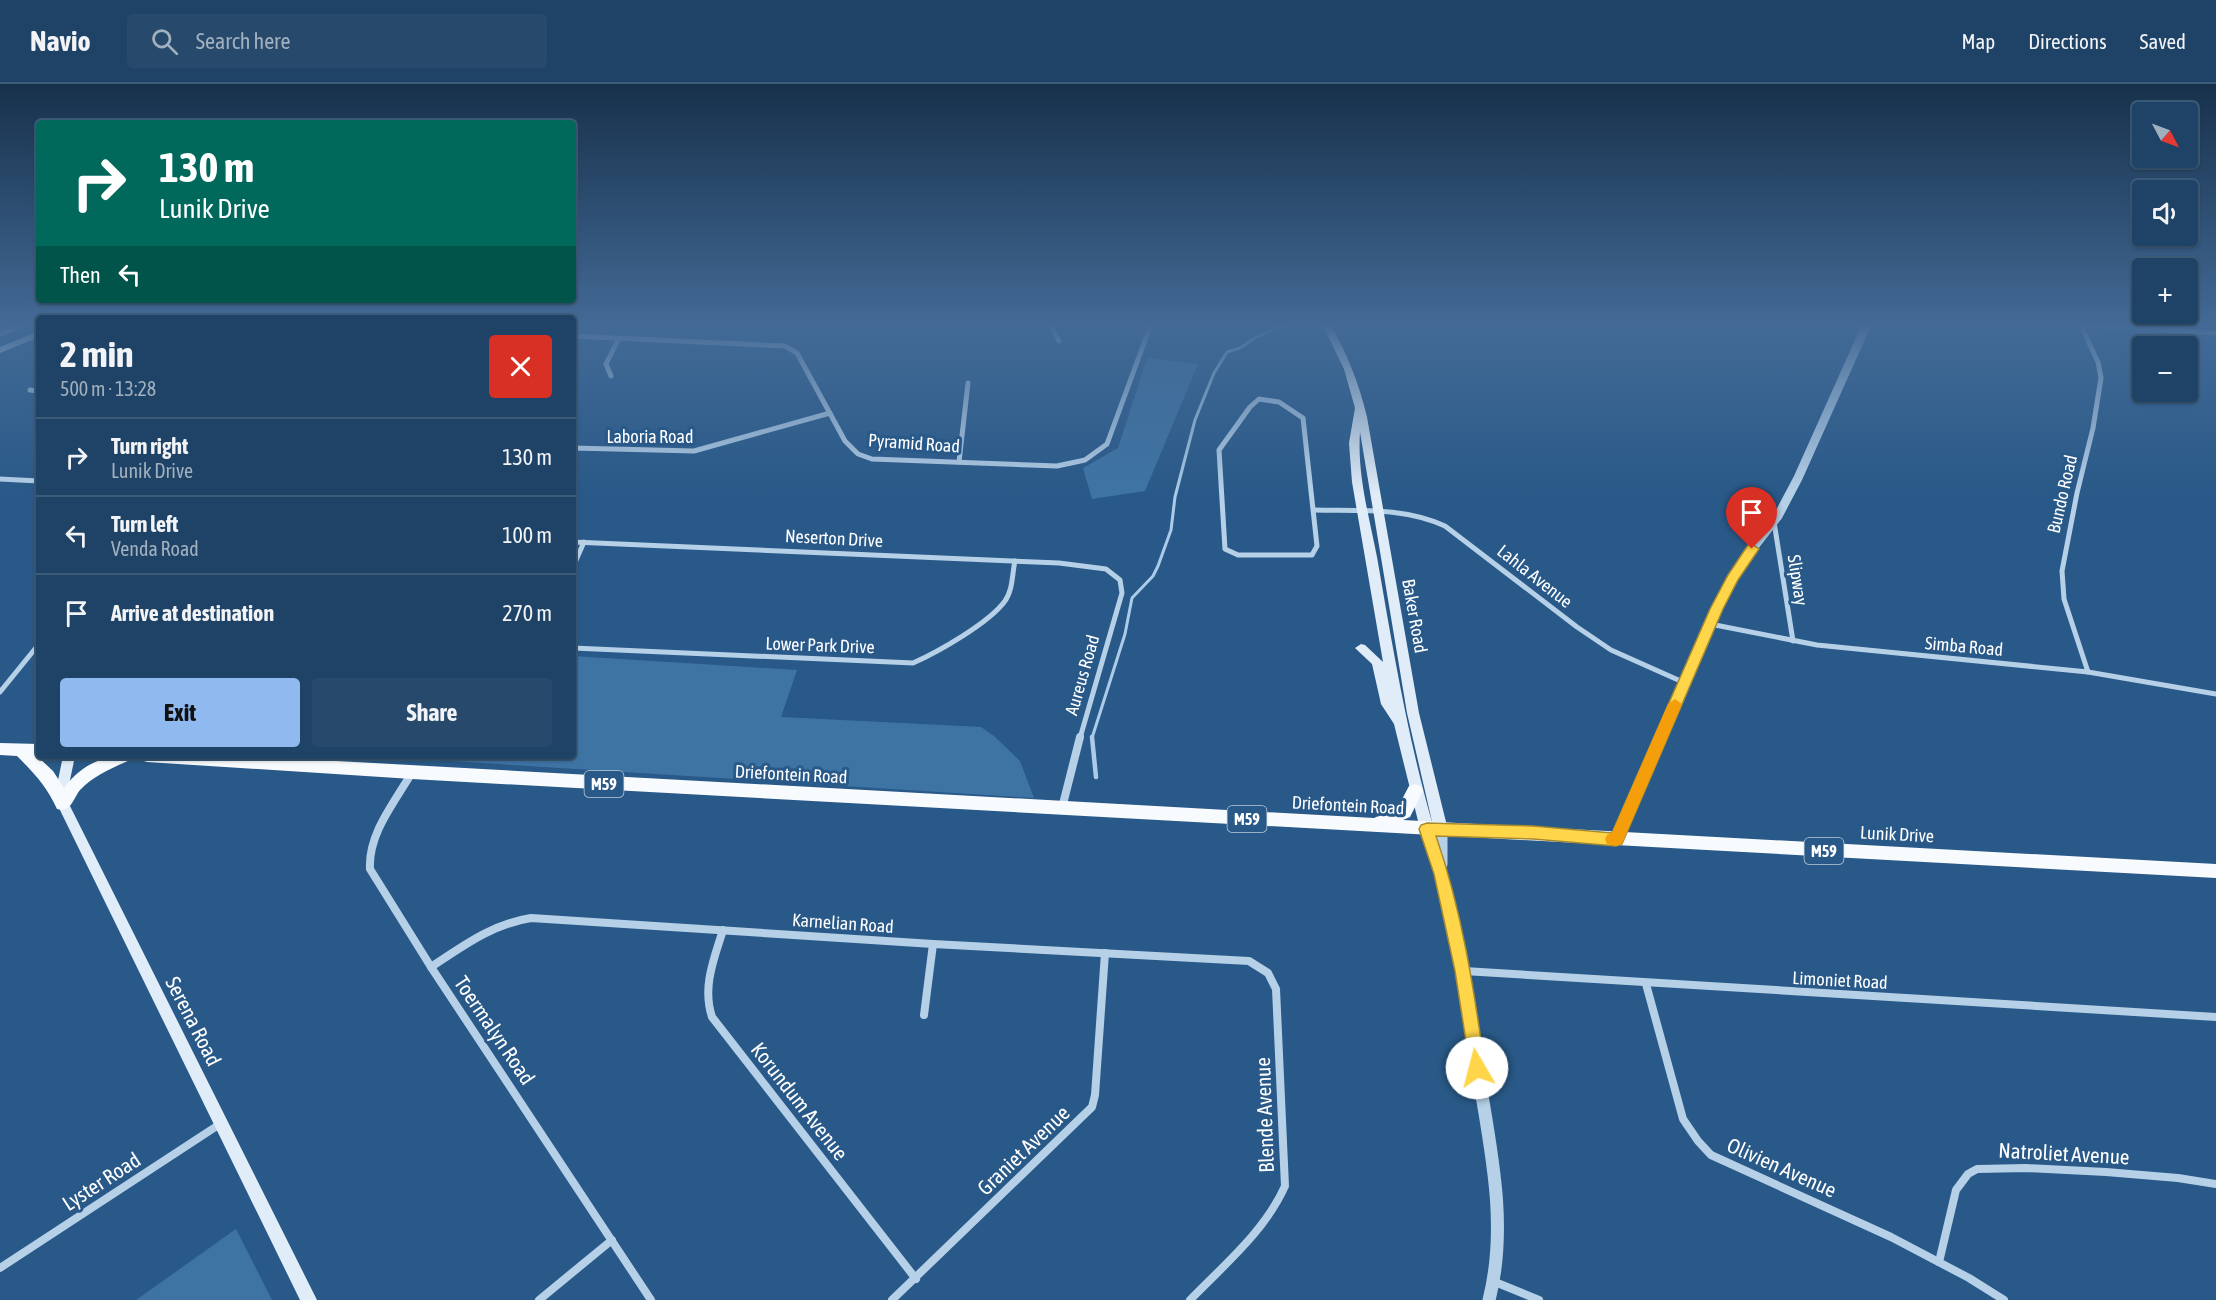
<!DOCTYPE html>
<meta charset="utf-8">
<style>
body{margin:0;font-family:"Asap Condensed",sans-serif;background:#274a6c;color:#f1f3f6;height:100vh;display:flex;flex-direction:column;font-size:22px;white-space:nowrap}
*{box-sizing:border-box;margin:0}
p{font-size:20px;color:#a1b0bf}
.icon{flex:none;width:33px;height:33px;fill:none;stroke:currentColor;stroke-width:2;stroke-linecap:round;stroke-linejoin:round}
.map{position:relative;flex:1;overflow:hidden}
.side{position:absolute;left:36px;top:231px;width:540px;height:444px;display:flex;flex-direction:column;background:#1f4366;border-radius:6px;box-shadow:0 2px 4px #0004,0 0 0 2px #3c5c7a}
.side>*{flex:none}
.guide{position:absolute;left:36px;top:36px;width:540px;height:183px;border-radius:6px;box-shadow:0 2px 4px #0004,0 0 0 2px #3c5c7a;background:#00695c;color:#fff;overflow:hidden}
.needle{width:39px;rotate:131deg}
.buttons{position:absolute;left:2132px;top:18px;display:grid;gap:12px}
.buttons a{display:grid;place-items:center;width:66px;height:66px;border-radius:6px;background:#1f4366;box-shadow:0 2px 4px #0004,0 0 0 2px #3c5c7a;font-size:30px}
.pin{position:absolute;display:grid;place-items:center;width:51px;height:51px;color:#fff;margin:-62px -26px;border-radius:50% 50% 50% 0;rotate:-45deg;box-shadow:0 0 6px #0007}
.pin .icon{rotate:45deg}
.me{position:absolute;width:66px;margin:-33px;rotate:352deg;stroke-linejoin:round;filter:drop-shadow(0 0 4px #0008)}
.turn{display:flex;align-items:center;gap:21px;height:126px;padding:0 24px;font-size:27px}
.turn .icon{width:78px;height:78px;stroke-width:2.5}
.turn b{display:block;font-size:42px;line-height:51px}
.then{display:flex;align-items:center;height:57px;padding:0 24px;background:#0003;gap:12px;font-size:22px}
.round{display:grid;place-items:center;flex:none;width:63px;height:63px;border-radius:6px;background:#274a6c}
.summary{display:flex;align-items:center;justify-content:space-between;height:102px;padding:0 24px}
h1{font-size:36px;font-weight:700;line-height:45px}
.action{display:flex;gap:12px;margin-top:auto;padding:12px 24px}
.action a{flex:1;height:69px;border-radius:6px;background:#90b9f0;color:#111;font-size:24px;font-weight:700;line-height:69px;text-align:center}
.action a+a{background:#274a6c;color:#f1f3f6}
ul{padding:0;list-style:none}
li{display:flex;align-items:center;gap:18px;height:78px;padding:0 24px;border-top:2px solid #3c5c7a}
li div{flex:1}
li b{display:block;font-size:22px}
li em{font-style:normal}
header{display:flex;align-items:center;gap:36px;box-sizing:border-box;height:84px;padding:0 30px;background:#1f4366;border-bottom:2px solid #3c5c7a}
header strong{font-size:28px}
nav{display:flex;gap:33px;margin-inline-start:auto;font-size:21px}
.search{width:420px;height:54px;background:#274a6c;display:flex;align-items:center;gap:15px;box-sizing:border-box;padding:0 21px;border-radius:6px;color:#a1b0bf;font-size:22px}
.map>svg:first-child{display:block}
</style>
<header>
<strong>Navio</strong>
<div class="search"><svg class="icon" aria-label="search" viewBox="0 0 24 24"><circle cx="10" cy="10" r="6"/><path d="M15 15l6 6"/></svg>Search here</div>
<nav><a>Map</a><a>Directions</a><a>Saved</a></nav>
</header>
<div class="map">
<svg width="2216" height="1216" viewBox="0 0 2216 1216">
<rect width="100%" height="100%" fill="#295988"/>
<g fill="#3e74a4">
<path d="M1147 274 1198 280 1145 407 1092 415 1083 384 1118 364Z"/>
<path d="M573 572 797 586 781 633 981 643 994 652 1020 677 1034 714 372 672H573Z"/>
<path d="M236 1145 272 1216H136Z"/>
</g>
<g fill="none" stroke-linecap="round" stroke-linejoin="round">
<path stroke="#abcce8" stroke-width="3" d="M1092 654 1125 550 1132 514 1153 492 1158 482 1171 446 1175 413 1195 336 1214 289 1227 268 1240 264 1258 252 1289 240"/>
<path stroke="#abcce8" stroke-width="4.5" d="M1092 653 1096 693"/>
<g stroke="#b6d0e8" stroke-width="5">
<path d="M1050 240 1059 257"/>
<path d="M2074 240 2216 249"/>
<path d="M2080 240 2098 278 2101 294 2093 344 2077 409 2062 487 2064 515 2088 588"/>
<path d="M0 250 26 240"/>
<path d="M573 252 785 262 797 269 845 357 858 370 872 375 1057 382 1085 376 1107 360 1151 240"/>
<path d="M611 292 606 280 619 254"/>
<path d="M30 306 39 307"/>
<path d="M1259 315 1279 318 1303 334 1317 462 1312 471H1238L1225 465 1219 366 1250 323Z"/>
<path d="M573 364 694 367 830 329"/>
<path d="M959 378 968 299"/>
<path d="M0 395 39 397"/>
<path d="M1314 426C1359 427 1403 423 1445 442L1577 543 1611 566 1685 599"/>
<path d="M1774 438 1793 557"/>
<path d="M573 458 1059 479 1106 485 1120 496 1122 509 1080 654"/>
<path d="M573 483 584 458"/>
<path d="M1710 540 1817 561 2088 588 2216 610"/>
<path d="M573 564 913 579C938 568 989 539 1005 517 1013 506 1012 490 1015 477"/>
<path d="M0 608 39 560"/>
</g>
<g stroke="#b6d0e8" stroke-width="8">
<path d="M411 690C394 719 368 750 370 785L431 883 651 1216"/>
<path d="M1062 724 1080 653"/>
<path d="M723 846C714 875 702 903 712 933L916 1195"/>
<path d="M431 883C463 862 492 840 531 834L933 860 1249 877 1268 889 1276 905 1285 1102C1265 1147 1224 1181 1190 1216"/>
<path d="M1464 887 2216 933"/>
<path d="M1646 900 1683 1035 1698 1057 1711 1071 1891 1153 1969 1194 2004 1216"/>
<path d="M924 931 933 860"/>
<path d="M1939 1178 1956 1106 1968 1090 1977 1085 2026 1084 2106 1088 2178 1094 2216 1100"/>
<path d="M0 1184 220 1040"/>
<path d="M1495 1198 1539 1216"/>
<path d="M539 1216 612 1156"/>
<path d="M892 1216 1092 1023 1095 1011 1105 869"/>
</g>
<path stroke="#b6d0e8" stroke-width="9" d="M1660 654 1724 509 1746 473 1778 432 1798 394 1867 240"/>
<g stroke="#b6d0e8" stroke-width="13">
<path d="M1427 745C1442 791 1455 839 1463 886 1469 918 1471 950 1477 981 1489 1059 1509 1138 1489 1216"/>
<path d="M1441 746V780"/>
<path d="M1616 755 1661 653"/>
</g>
<g fill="#e0ecf8" fill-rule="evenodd">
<path d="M1322 240H1330C1347 269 1359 299 1367 333L1419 629 1448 746 1446 750 1441 752 1436 750 1434 746 1407 629 1360 348C1357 390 1369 432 1377 473 1393 565 1408 656 1434 745L1432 749 1427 751 1422 749 1420 745 1394 640 1381 620 1372 580 1355 564 1361 560 1365 561 1383 578 1352 398 1349 359 1355 324 1344 285Z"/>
<path d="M39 247V253L0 269V263Z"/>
<path d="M63 672H75L69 701V720L317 1216H300L57 720V701Z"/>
</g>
<g fill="#f8fbfe" fill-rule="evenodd">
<path d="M0 659 39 660 40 672H37L53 687 64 704C83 679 102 672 132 672L130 676C112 684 93 692 80 706 73 715 71 729 57 725 47 703 35 690 17 672L0 671Z"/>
<path d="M139 672H246L1374 734 1398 723 1409 702 1415 700 1421 702 1423 707 1410 733 1403 736 2216 780V794L412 695 147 678 141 676Z"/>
</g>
</g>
<linearGradient id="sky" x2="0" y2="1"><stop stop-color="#17314b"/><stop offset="0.59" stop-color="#436a96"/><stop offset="1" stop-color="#436a96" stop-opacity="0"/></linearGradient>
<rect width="2216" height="410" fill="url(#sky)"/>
<path fill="#ffd54a" stroke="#a68a30" stroke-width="1.5" d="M1752 460 1759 465 1738 496 1723 525 1622 760 1616 762 1533 755 1436 752C1462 827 1474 905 1485 984L1483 989 1477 992 1471 989 1455 887 1434 790 1419 745 1421 741 1427 739 1533 742 1612 749 1710 525 1728 491 1748 461Z"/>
<path fill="#f59e0b" d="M1675 615 1682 620 1624 755 1622 760 1616 762 1607 760 1605 755 1607 751 1612 749 1668 620Z"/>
<g text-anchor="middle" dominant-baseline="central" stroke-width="6" stroke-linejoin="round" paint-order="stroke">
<g fill="#295988" stroke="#bfcddb" stroke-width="1.5">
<rect x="584.5" y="687" width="39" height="26" rx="4.5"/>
<rect x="1227.5" y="722" width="39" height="26" rx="4.5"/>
<rect x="1804.5" y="754" width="39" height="26" rx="4.5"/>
</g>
<g font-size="16" font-weight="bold" fill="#fff">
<text x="604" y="700">M59</text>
<text x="1247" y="735">M59</text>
<text x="1824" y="767">M59</text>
</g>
<g font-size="18" fill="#fff" stroke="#295988">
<text x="650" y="352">Laboria Road</text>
<text transform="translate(914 359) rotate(4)">Pyramid Road</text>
<text transform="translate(2062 410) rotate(-77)">Bundo Road</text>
<text transform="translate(834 454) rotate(3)">Neserton Drive</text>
<text transform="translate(1535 492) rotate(38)">Lahla Avenue</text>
<text transform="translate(1798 496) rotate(81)">Slipway</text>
<text transform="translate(1415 532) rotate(80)">Baker Road</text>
<text transform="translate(820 561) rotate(2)">Lower Park Drive</text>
<text transform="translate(1964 562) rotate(5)">Simba Road</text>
<text transform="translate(1082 591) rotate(-74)">Aureus Road</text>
<text transform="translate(791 690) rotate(3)">Driefontein Road</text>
<text transform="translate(1348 721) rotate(3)">Driefontein Road</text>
<text transform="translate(1897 750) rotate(3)">Lunik Drive</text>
<text transform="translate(843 839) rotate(4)">Karnelian Road</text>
<text transform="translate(1840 896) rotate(3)">Limoniet Road</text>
</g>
<g font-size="21" fill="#fff" stroke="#295988">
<text transform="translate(194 937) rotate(63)">Serena Road</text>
<text transform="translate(495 946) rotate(56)">Toermalyn Road</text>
<text transform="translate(800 1017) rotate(52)">Korundum Avenue</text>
<text transform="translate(1264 1031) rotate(-92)">Blende Avenue</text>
<text transform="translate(1023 1066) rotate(-44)">Graniet Avenue</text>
<text transform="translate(2064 1069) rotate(3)">Natroliet Avenue</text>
<text transform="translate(1782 1083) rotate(24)">Olivien Avenue</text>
<text transform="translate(101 1097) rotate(-33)">Lyster Road</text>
</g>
</g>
</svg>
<div class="buttons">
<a><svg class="needle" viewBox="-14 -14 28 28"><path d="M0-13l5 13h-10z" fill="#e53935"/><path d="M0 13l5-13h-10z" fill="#a1b0bf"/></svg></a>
<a><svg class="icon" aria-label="sound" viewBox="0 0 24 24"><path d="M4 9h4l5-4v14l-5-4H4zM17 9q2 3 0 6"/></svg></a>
<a>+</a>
<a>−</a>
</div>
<div class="pin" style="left:1752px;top:465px;background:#d93025"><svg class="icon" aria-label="arrive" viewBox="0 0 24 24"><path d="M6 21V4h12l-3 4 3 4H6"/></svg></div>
<svg class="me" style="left:1477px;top:984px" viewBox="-20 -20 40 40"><circle r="19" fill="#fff"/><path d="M0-13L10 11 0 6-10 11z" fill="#ffd54a"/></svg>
<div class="guide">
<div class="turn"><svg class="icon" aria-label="right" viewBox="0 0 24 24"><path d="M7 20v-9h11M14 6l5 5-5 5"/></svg><div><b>130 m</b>Lunik Drive</div></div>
<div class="then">Then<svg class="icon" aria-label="left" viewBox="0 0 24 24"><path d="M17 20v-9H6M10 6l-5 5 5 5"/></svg></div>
</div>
<section class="side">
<div class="summary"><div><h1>2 min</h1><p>500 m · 13:28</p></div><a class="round" style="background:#d93025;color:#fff"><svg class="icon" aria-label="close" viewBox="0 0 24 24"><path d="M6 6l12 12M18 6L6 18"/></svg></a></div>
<ul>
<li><svg class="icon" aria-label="right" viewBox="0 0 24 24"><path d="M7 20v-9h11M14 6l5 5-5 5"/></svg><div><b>Turn right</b><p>Lunik Drive</p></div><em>130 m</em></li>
<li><svg class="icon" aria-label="left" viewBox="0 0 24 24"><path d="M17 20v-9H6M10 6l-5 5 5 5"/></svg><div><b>Turn left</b><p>Venda Road</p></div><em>100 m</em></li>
<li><svg class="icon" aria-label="arrive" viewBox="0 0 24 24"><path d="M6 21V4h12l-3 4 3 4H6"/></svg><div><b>Arrive at destination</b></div><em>270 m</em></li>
</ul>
<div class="action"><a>Exit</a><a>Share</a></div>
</section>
</div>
